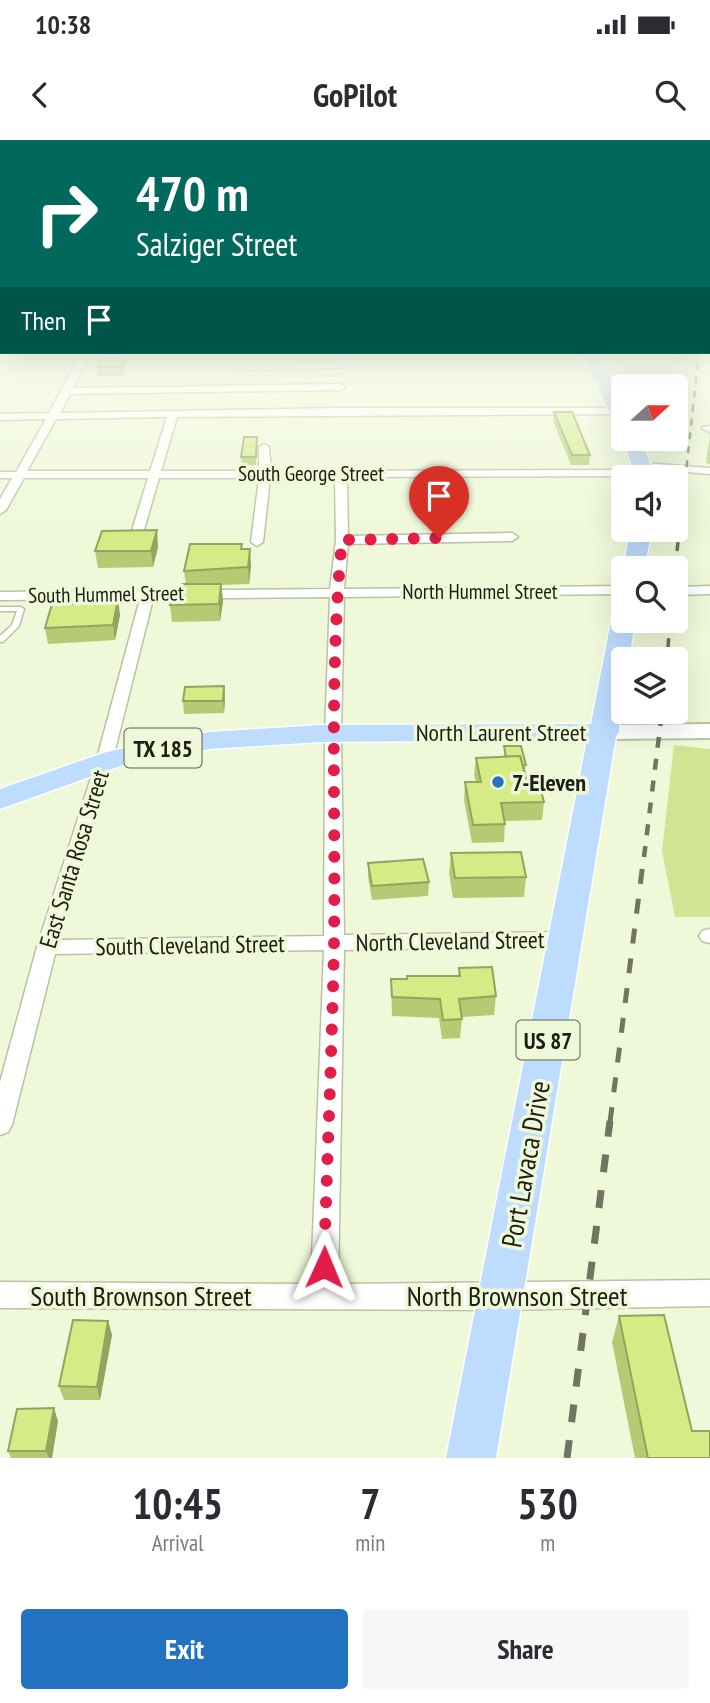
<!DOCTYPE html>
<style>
body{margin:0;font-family:"PT Sans Narrow",sans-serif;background:#f7f7f7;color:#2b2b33;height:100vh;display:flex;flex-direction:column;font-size:26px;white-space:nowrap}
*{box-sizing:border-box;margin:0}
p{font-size:23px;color:#7c7c81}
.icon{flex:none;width:38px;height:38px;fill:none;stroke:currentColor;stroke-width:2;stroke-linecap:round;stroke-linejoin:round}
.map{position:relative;height:1318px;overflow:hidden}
.drawer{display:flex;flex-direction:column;background:#fff;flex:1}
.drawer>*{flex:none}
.top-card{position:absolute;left:0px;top:0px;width:710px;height:214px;box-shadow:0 7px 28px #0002;background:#00695c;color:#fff;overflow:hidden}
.needle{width:46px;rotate:69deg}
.buttons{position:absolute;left:611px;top:234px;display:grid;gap:14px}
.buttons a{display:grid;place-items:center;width:77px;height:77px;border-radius:7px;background:#fff;box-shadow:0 7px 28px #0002;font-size:35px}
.pin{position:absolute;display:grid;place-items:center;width:60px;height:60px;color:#fff;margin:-72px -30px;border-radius:50% 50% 50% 0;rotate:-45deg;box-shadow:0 0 7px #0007}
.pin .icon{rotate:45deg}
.me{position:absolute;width:77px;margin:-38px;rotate:1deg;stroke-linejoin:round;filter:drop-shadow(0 0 5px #0008)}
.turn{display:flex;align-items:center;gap:24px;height:147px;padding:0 21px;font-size:32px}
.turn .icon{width:91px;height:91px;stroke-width:2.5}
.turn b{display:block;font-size:49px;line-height:60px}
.then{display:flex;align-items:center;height:66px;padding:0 21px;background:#0003;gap:14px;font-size:26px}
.eta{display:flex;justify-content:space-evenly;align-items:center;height:119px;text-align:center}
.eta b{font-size:42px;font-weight:600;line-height:49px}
.cta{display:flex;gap:14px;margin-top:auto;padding:14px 21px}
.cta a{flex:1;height:80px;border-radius:7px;background:#2372c1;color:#fff;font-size:28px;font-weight:600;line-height:80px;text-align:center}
.cta a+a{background:#f7f7f7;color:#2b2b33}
.status{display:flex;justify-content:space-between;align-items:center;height:49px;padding:0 35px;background:#fff;direction:ltr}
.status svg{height:19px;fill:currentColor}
header{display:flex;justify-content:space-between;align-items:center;height:91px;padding:0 21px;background:#fff;font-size:32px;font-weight:600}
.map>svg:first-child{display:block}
</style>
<div class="status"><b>10:38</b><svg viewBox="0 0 49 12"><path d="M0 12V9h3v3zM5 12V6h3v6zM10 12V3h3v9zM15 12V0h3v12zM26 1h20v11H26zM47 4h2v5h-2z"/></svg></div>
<header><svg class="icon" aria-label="back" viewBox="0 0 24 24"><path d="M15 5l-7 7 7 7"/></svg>GoPilot<svg class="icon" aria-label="search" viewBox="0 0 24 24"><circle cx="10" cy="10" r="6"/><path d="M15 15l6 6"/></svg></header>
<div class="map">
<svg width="710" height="1318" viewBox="0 0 710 1318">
<rect width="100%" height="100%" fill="#eff8d8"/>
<path fill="#d0e493" d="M674 605 710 609V777H675L662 711Z"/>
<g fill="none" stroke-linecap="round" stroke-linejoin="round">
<defs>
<path id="service" d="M0 467H21L24 469 19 486 3 502H0V496L12 485 17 471H0Z"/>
<g id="minor">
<path d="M82 212H91L73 248 340 244 345 247 340 250 70 254 60 273 338 268H618L623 271 618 274 177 277 161 331H259V307L264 304 269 307 271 331 645 330 651 333 645 336 347 337 348 396 512 393 518 397 512 401 348 404 344 449 623 446V454L344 457 341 593 344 795 567 792 574 794 577 799 574 804 567 806 344 810 338 1144 710 1140V1166L501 1170 0 1168V1142L311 1144 324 810 55 814 12 985 8 992 0 995V942L37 807 96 622 140 459 0 460V452L330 449 336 400 335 337 270 338 263 402 257 406 251 402 259 338H159L141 400 135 404 129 400 148 338H24L6 370 0 374V359L12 338H0V332H16L46 279 0 280V274L49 273ZM167 277 150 331H27L56 279ZM330 457 325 593 324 796 59 800 112 622 153 459Z"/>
<path d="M340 223 343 224V228L243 230 238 227 243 224Z"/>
<path d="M710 286V292L702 289 703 287Z"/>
<path d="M644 323 710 328V334L640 328V324Z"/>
<path d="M710 446V454L676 455V447Z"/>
<path d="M709 789H710V803L702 801 699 796 702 791Z"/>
</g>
<path id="secondary" d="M710 584V598L605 599 596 597 593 592 596 587 605 585Z"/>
<g id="primary">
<path d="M581 212H597L623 263V286L614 281Z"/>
<path d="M623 299H641L656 338H636Z"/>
<path d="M630 390H652L644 429 623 431Z"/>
<path d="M623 474V481H635L629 520H623L619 592 616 596 496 1318H446L587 600 320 602 210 609 123 625 0 669V649L103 613 159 600 210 592 320 585 591 584 611 481 614 476Z"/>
</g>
</defs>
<use href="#service" stroke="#bac2a3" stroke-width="3"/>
<use href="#minor" stroke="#bac2a3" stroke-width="3"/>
<use href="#secondary" stroke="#bac2a3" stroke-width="4"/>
<use href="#primary" stroke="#fff" stroke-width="3"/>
<use href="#service" fill="#fff" fill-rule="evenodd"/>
<use href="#minor" fill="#fff" fill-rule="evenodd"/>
<use href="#secondary" fill="#fff" fill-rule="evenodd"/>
<use href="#primary" fill="#bedcfe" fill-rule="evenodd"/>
<path stroke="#707561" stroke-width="2.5" stroke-dasharray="7 7" stroke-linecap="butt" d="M685 341 699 212"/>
<g stroke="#707561" stroke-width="3.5" stroke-dasharray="9 9" stroke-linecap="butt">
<path d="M675 429 685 340"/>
<path d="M668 507 670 481"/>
</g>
<g stroke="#707561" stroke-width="4.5" stroke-dasharray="11 11" stroke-linecap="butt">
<path d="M667 520 668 505"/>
<path d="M644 717 662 572"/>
</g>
<path stroke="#707561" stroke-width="5" stroke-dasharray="15 15" stroke-linecap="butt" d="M610 982 644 715"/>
<path stroke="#707561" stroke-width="7" stroke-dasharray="18 18" stroke-linecap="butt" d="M567 1318 610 981"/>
</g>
<g fill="#b6ca73">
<path d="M126 214 127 223 121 236H98L97 227Z"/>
<path d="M554 272 590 315 589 325H571L553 281Z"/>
<path d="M710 293V324L706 323Z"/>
<path d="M257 297 256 325H242L241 317Z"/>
<path d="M242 404V409L251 426 249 444 221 445 223 461 220 481 172 482 170 465 186 444 184 431Z"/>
<path d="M158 407 153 427 98 428 95 411Z"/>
<path d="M120 475 115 500 48 504 45 488Z"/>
<path d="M224 546 225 559 224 573 184 574 183 561Z"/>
<path d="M504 606 526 625 525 631 527 641 544 662 542 680 505 681 504 702 472 703 464 660 465 642H476L474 635 476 618 504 617Z"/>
<path d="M451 713 526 737 524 757 453 758 449 733Z"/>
<path d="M368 723 429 742 428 756 372 760 368 737Z"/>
<path d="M459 828 496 856 494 875 462 877 460 898 442 899 439 878 392 876 391 839 458 836Z"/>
<path d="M619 1176 710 1318H635L612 1202Z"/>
<path d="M108 1181 112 1195 100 1260H64L59 1246Z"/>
<path d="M58 1281 52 1318H11L8 1311Z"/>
</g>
<g fill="#94a45e">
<path d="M126 214 127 223 121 236 120 227Z"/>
<path d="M157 390 158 407 153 427 151 411Z"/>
<path d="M250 409 251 426 249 444 248 427Z"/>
<path d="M221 444 223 461 220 481 219 464Z"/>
<path d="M118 459 120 475 115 500 113 485Z"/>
<path d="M224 546 225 559 224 573 223 561Z"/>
<path d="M108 1181 112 1195 100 1260 97 1247Z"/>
<path d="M54 1268 58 1281 52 1318H49L46 1311Z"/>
</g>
<g fill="#d4eb86" stroke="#94a45e" stroke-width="2">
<path d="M103 214H126L120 227H97Z"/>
<path d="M554 272H572L590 315H572Z"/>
<path d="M244 297H257L256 317H241Z"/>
<path d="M157 390 151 411H95L102 391Z"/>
<path d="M190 404H242L241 409H250L248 427 184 431Z"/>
<path d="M182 444H221L219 464 170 465 172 450H181Z"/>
<path d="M102 459H118L113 485 45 488 52 464 101 463Z"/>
<path d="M224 546 223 561H183L185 547Z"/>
<path d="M504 606H521L526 625H523L520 616 506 617Z"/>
<path d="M520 616 527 641 538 640 544 662 501 663 505 684 473 685 465 642H481L476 618Z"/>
<path d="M521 712 526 737 455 738 451 713Z"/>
<path d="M423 719 429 742 372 746 368 723Z"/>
<path d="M492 827 496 856 459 859 462 879 443 880 440 859 392 857 391 839H407V836H460L459 828Z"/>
<path d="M664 1175 692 1291H710V1318H648L619 1176Z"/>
<path d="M73 1180 108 1181 97 1247 59 1246Z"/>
<path d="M54 1268 46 1311H8L17 1269Z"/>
</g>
<linearGradient id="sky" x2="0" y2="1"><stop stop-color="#99c5f1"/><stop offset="0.53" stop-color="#f8fced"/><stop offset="1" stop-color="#f8fced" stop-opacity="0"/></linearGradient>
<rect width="710" height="394" fill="url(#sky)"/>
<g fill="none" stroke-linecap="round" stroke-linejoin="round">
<path stroke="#e11d48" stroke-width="12" stroke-dasharray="0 21.6" d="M324 1127C327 1019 332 911 334 803 336 669 329 534 342 400L439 398"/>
</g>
<circle fill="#2372c1" stroke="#eff8d8" stroke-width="2.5" cx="498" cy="642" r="7"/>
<g text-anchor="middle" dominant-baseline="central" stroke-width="7" stroke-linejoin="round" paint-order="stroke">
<g font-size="21" fill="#1c1f13" stroke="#eff8d8">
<text x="311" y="333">South George Street</text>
<text x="480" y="451">North Hummel Street</text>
<text transform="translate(106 454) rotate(-1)">South Hummel Street</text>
</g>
<g fill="#eff8d8" stroke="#5b604e" stroke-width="2">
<rect x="124.5" y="588.5" width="77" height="39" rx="5"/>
<rect x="516.5" y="880.5" width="63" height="39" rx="5"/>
</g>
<g font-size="23" font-weight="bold" fill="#1c1f13">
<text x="163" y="608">TX 185</text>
<text x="548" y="900">US 87</text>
</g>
<g font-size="24" fill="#1c1f13" stroke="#eff8d8">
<text x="501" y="592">North Laurent Street</text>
<text transform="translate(74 719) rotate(-73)">East Santa Rosa Street</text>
<text transform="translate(450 801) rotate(-1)">North Cleveland Street</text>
<text transform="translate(190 805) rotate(-1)">South Cleveland Street</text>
</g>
<g font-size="24" font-weight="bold" fill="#1c1f13" stroke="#eff8d8" text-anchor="start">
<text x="512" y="642">7-Eleven</text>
</g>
<g font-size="28" fill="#1c1f13" stroke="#eff8d8">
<text transform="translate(525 1024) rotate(-80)">Port Lavaca Drive</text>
<text x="141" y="1155">South Brownson Street</text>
<text x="517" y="1155">North Brownson Street</text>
</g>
</g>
</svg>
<div class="buttons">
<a><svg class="needle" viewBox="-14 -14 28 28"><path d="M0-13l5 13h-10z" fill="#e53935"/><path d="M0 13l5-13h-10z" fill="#7c7c81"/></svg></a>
<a><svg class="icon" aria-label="sound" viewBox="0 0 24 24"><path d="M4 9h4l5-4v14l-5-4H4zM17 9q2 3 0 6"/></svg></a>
<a><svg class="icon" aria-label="search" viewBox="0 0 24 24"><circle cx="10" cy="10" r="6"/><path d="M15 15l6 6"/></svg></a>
<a><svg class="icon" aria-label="layers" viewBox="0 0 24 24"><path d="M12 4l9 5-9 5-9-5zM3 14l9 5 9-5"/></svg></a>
</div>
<div class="pin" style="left:439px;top:398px;background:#d93025"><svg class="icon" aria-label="arrive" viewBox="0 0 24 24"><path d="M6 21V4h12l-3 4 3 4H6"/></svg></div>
<svg class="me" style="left:324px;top:1127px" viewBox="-20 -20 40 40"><path d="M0-17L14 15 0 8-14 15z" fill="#e11d48" stroke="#fff" stroke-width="4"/></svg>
<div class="top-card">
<div class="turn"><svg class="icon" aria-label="right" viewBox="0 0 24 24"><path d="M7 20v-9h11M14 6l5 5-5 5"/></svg><div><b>470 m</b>Salziger Street</div></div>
<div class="then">Then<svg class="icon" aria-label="arrive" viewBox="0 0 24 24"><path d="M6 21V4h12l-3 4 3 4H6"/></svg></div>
</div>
</div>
<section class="drawer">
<div class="eta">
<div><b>10:45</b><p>Arrival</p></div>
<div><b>7</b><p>min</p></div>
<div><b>530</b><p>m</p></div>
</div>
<div class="cta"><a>Exit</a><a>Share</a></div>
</section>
